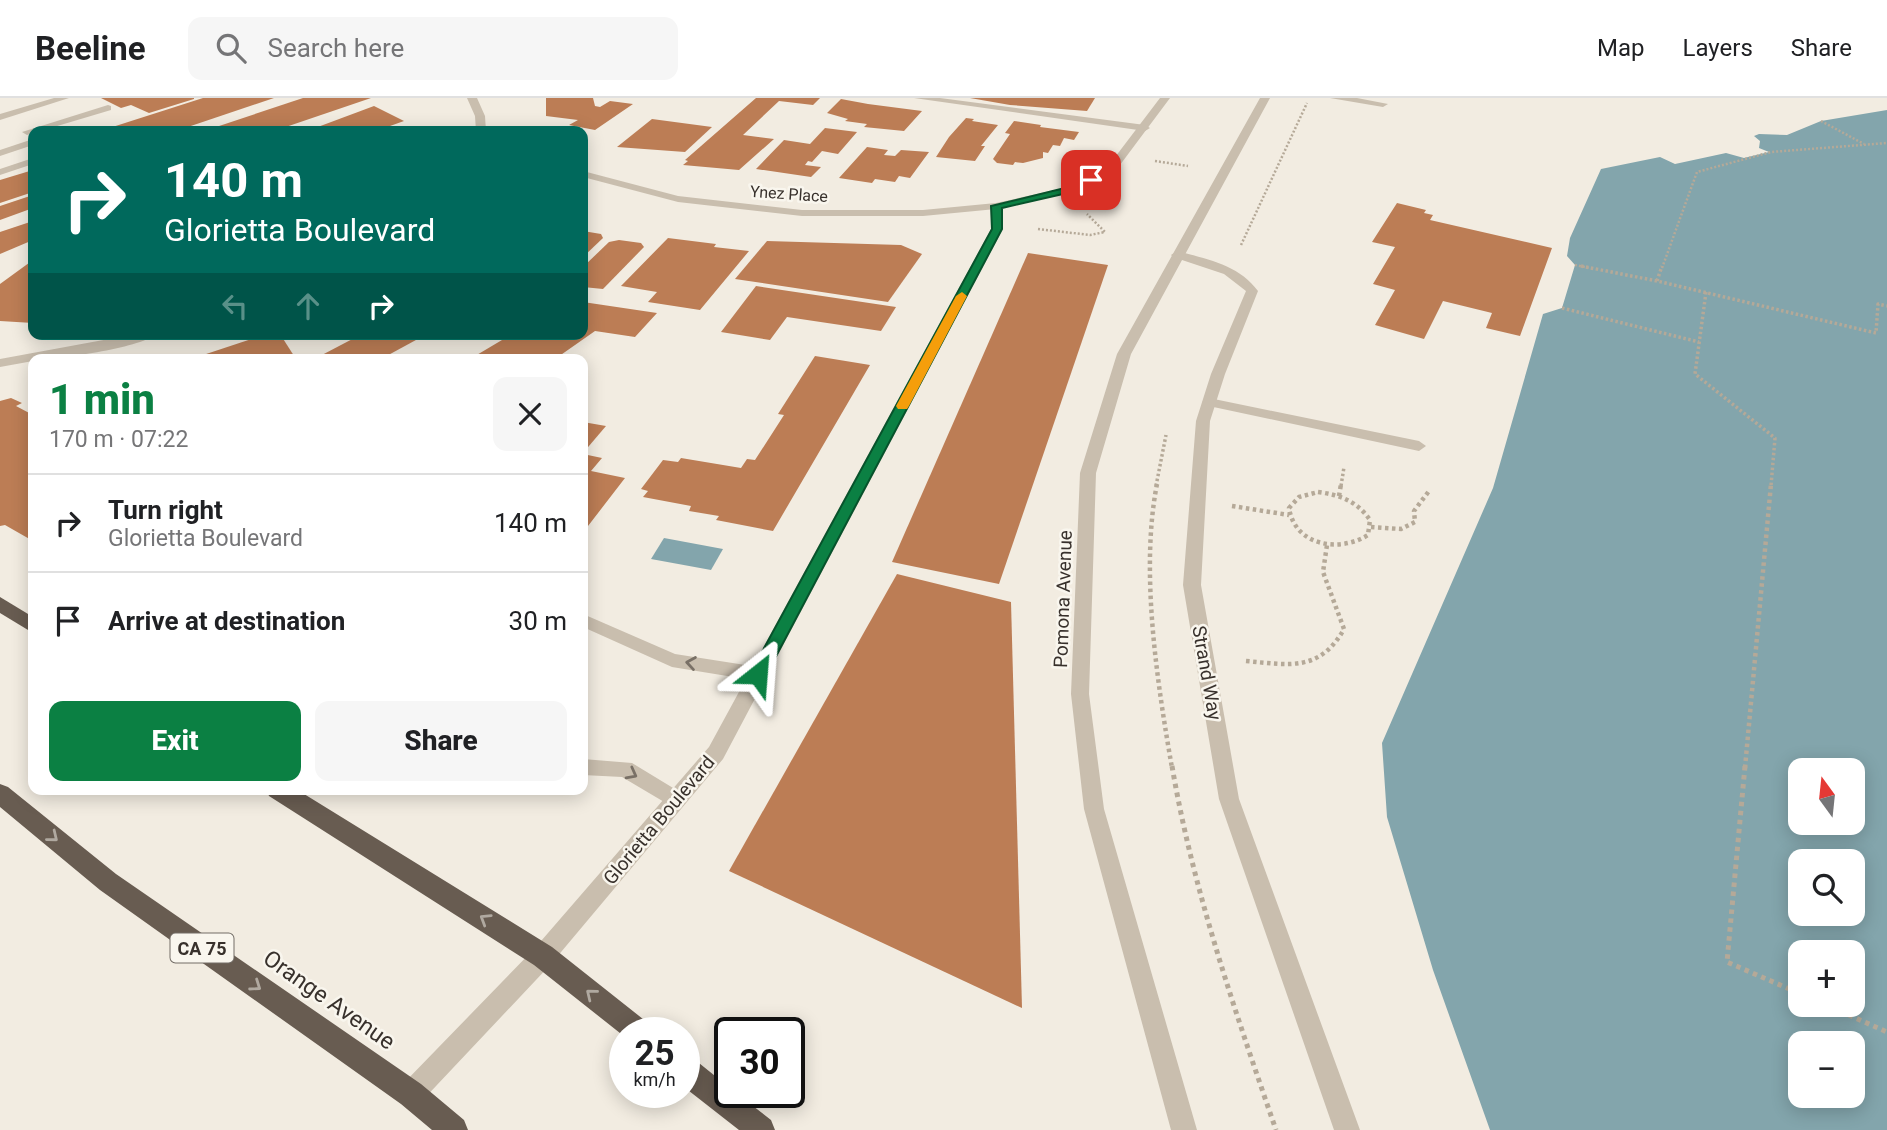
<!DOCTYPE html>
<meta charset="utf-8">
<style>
body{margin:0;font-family:Roboto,sans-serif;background:#f6f6f6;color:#202124;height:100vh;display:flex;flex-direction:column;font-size:26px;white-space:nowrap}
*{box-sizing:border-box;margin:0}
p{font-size:23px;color:#757577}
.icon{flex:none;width:38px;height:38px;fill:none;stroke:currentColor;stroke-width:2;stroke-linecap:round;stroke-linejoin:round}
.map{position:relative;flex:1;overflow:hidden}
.panel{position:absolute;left:28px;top:256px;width:560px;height:441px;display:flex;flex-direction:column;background:#fff;border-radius:14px;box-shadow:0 4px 18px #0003}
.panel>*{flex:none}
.top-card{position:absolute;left:28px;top:28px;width:560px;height:214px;border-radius:14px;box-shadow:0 4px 18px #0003;background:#00695c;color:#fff;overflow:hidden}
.needle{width:46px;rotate:345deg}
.fabs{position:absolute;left:1788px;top:660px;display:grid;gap:14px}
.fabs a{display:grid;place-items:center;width:77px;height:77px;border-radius:14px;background:#fff;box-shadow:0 4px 18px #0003;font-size:35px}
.speed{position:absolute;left:609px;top:919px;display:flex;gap:14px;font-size:35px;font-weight:700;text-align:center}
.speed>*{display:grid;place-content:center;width:91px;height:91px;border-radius:50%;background:#fff;box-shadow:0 4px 18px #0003;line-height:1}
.speed small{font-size:18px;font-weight:400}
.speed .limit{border:4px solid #111;border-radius:10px;background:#fff;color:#111}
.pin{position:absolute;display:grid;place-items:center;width:60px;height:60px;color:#fff;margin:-30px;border-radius:14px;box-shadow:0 4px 10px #0006}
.me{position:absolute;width:77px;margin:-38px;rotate:28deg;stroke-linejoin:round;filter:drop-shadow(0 0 5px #0008)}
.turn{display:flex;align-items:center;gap:24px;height:147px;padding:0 21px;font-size:32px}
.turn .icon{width:91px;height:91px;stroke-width:2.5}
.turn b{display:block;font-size:49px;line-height:60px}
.lanes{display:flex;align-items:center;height:66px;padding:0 21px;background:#0003;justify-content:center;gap:35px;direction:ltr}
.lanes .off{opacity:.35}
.round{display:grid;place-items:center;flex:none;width:74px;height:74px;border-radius:14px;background:#f6f6f6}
.summary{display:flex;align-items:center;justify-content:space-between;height:119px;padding:0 21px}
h1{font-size:42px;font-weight:800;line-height:52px;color:#0b8043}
.action{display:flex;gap:14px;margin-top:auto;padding:14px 21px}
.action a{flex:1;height:80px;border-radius:14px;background:#0b8043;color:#fff;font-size:28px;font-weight:800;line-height:80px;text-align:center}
.action a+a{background:#f6f6f6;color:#202124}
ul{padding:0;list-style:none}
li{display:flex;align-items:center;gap:21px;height:98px;padding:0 21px;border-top:2px solid #e0e0e0}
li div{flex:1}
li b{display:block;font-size:26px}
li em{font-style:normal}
header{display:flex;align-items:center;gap:42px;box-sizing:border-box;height:98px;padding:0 35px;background:#fff;border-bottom:2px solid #e0e0e0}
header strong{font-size:33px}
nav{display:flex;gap:38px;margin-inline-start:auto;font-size:24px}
.search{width:490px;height:63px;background:#f6f6f6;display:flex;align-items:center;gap:18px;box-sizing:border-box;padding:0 24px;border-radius:14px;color:#757577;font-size:26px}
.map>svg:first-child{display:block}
</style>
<header>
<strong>Beeline</strong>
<div class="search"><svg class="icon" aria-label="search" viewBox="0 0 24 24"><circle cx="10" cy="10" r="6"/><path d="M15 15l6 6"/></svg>Search here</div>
<nav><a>Map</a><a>Layers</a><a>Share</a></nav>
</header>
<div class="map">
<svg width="1887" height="1032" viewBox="0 0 1887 1032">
<rect width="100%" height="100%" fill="#f2ece1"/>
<g fill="#83a5ac" fill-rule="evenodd">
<path d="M1887 12V1032H1490L1433 872 1387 719 1382 645 1493 390 1543 216 1562 210 1575 167 1567 158 1570 140 1601 71 1660 59 1675 66 1726 55 1744 60 1769 54 1759 50 1760 43 1754 38 1759 36 1787 37 1821 23ZM1801 672H1853V724H1801ZM1801 763H1853V816H1801ZM1801 854H1853V906H1801ZM1801 945H1853V998H1801Z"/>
<path d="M664 440 723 451 711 472 651 461Z"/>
</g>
<g fill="#bc7d55">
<path d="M101 0H194V1L149 15 131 7 121 10Z"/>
<path d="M203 0H274L176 33H100Z"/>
<path d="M303 0H371L274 33H204Z"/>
<path d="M546 0H593L595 8 600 9 610 3 633 6 595 32 569 27 578 22 546 18Z"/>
<path d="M756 0H820L813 7 779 3 743 37 774 41 739 72 683 67 688 63 685 62Z"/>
<path d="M970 0H1095L1087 13 1010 7Z"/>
<path d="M841 1 868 6 922 13 904 33 864 29 867 26 845 23 848 21 827 15Z"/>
<path d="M374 8 404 23 376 33H307Z"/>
<path d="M966 20 974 21 972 23 998 27 981 48H985L975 63 936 59 949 39Z"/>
<path d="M652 21 712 29 685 54 617 49Z"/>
<path d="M1014 23 1041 27 1040 29 1079 34 1074 42 1064 40 1060 48 1053 47 1048 55 1043 54V60L1023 65 1015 64 1013 67 997 65 993 61 1010 36 1005 35Z"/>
<path d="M825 30 857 34 838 56 822 53 812 64 808 63 805 67 821 69 811 79 756 71 784 42 810 46Z"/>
<path d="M867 49 888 52 884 57 895 58 901 52 929 54 910 80 899 78 895 84 875 81 872 85 839 80Z"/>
<path d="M33 72V94L0 105V82Z"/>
<path d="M33 97V110L0 122V108Z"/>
<path d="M1397 105 1426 112 1424 115 1433 117 1430 122 1552 150 1520 238 1486 230 1492 215 1443 203 1424 241 1375 227 1395 192 1373 186 1395 149 1372 144Z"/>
<path d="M33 123V142L0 156V134Z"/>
<path d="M583 133 601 136 603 140 583 159Z"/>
<path d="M668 140 716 146 714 149 749 153 700 212 648 204 657 194 621 188Z"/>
<path d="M619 142 641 145 644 149 603 191 583 189V169L609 144Z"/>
<path d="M767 143 901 147 922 156 888 204 735 181Z"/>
<path d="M1028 155 1108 167 999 486 892 464Z"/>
<path d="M33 162V225L0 223V186Z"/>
<path d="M756 188 896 209 881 233 787 219 770 242 721 234Z"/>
<path d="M583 204 657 215 635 239 595 233 555 261H470L512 236H583Z"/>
<path d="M267 236H280L296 261H191Z"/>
<path d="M362 236H427L381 261H326L320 258Z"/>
<path d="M815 258 870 267 773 433 716 422 719 418 689 413 691 408 643 399 648 393 641 391 663 362 678 364 681 360 741 370 747 361 755 362 784 317 778 316Z"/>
<path d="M11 300 22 305 16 308 33 317V443L5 427 0 428V303Z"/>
<path d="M583 324 606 328 583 355Z"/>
<path d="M583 356 602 360 591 373 625 380 588 428H583Z"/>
<path d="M897 476 1011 504 1022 910 729 773Z"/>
</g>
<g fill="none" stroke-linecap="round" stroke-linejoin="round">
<g stroke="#b5a998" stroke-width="2.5" stroke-dasharray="2 2" stroke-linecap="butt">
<path d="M1821 23 1864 46"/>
<path d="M1155 63 1188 68"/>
<path d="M1038 131 1090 137 1105 134 1087 116"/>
<path d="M1241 147 1307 5"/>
<path d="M1575 167 1590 170"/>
<path d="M1662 170 1697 74 1771 54 1887 45"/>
</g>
<g stroke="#b5a998" stroke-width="3.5" stroke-dasharray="2.5 2.5" stroke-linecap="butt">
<path d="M1581 168 1657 183 1876 235 1878 206 1887 208"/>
<path d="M1657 183 1662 168"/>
<path d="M1706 194 1695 276 1775 340 1771 388"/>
<path d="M1562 210 1699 244"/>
<path d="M1156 388 1166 337"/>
<path d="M1341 388 1344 369"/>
</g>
<g stroke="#b5a998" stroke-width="4.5" stroke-dasharray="3.5 3.5" stroke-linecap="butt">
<path d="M1157 386C1140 472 1157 584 1172 670"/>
<path d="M1318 394C1340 397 1357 403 1370 422L1368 437C1339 455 1295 448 1289 410L1299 399Z"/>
<path d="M1339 398 1341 386"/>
<path d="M1232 408 1289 417"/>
<path d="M1371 429 1401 431 1415 424 1414 413 1429 393"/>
<path d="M1246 563C1289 567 1320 574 1344 531L1323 474 1327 447"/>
<path d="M1745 670 1771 386"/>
</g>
<g stroke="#b5a998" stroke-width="5" stroke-dasharray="4.5 4.5" stroke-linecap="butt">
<path d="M1172 668C1193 792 1235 913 1276 1032"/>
<path d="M1745 668 1727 864 1801 896"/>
<path d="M1824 906 1887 934"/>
</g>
<g fill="#c9beae" fill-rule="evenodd">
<path d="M54 0H69L0 22V16Z"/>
<path d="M914 0H940L1145 27 1150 30 1145 33Z"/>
<path d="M1330 0H1357L1388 6 1383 9Z"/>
<path d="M108 7 111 8V12L27 37 22 34Z"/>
<path d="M33 41V47L0 58V52Z"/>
<path d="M33 60V66L0 77V71Z"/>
<path d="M1209 300 1419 343 1426 348 1419 353 1204 307 1202 304Z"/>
<path d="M583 516 675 556 758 569 765 571 767 576 765 581 758 583 672 569 583 529Z"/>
<path d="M583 661 632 665 683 696 686 702 683 708 676 711 622 679 583 677Z"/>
</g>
<g fill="#c9beae" fill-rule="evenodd">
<path d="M992 106 1001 108 1003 131 723 661 551 866 420 1005 411 1009 402 1005 398 996 402 987 535 850 709 649 991 131Z"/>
<path d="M1177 153C1207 161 1239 167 1258 193L1225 276 1210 323 1201 487 1239 701 1360 1032H1334L1219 701 1183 487 1196 323 1211 276 1246 193 1224 176 1173 159 1171 157Z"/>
</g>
<g fill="#c9beae" fill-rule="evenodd">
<path d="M467 0H477L485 18 486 33H476L475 18Z"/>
<path d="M1160 0H1170L1114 75 1076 93 996 111 923 118H802L678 104 583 79V73L678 98 802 112H923L996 105 1069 89 1106 71Z"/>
<path d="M1260 0H1270L1131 256 1096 375 1089 596 1104 711 1197 1032H1171L1084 711 1071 596 1080 375 1117 256Z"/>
<path d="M136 236H156C138 251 58 261 33 261V263L0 269V261Z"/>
</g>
<g fill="#685c51" fill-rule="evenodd">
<path d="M0 499 33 519V535L0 515Z"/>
<path d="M0 686 8 689 116 776 421 986 464 1022 468 1032H432L401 1006 100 792 0 709Z"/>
<path d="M266 691H296L552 849 648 925 652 934H625V939L534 867 269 698Z"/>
<path d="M684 957 694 961 730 990V994H735L771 1022 775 1032H739L684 989Z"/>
</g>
</g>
<defs><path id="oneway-chevron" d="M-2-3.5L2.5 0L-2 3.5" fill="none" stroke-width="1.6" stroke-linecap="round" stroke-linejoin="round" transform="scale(1.75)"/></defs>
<g stroke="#797066">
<use href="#oneway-chevron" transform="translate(691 565) rotate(-171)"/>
<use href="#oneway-chevron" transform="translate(632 676) rotate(28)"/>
</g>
<g stroke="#b0a9a0">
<use href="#oneway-chevron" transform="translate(53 739) rotate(39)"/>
<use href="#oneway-chevron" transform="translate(485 821) rotate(-148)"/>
<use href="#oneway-chevron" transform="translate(256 888) rotate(35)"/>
<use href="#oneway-chevron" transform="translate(591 896) rotate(-141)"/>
</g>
<path fill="#0b8043" stroke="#07532c" stroke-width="2" d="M1091 79 1096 82 1094 84 1076 93 1002 110V131L764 581H752L750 576 992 131 991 108 1069 89Z"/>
<path fill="#f59e0b" d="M962 194 967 198 909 308 907 311H898L896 308 956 198Z"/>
<g text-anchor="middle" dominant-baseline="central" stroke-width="5" stroke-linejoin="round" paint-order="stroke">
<g font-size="16" fill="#38312c" stroke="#f9f6ee">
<text transform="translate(789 96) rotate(4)">Ynez Place</text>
</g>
<rect fill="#f9f6ee" stroke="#726c66" stroke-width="2" x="170.5" y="835.5" width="63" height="29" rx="5"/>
<g font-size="18" font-weight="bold" fill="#38312c">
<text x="202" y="850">CA 75</text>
</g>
<g font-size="19" fill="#38312c" stroke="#f9f6ee">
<text transform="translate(1063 501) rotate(-88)">Pomona Avenue</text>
<text transform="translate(1207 575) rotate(80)">Strand Way</text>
<text transform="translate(659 722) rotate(-50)">Glorietta Boulevard</text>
</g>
<g font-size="23" fill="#38312c" stroke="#f9f6ee">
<text transform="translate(329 902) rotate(35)">Orange Avenue</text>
</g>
</g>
</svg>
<div class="fabs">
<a><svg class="needle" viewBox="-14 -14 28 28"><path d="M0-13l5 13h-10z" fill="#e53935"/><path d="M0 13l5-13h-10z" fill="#757577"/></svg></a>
<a><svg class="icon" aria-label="search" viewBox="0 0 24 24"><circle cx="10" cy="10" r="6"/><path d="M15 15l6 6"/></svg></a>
<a>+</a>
<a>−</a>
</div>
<div class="speed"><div>25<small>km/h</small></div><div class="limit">30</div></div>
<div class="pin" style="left:1091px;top:82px;background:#d93025"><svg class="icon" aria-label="arrive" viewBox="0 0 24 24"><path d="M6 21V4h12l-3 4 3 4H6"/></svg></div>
<svg class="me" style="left:758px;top:576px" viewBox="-20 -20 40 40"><path d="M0-17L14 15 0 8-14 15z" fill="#0b8043" stroke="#fff" stroke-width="4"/></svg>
<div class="top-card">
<div class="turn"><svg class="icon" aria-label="right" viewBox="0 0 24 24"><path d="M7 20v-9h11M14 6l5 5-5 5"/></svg><div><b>140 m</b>Glorietta Boulevard</div></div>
<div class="lanes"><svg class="icon off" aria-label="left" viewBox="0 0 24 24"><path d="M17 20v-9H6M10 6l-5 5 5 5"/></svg><svg class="icon off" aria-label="ahead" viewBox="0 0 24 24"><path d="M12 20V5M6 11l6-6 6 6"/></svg><svg class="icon" aria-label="right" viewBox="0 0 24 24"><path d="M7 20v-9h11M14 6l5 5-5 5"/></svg></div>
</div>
<section class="panel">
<div class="summary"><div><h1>1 min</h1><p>170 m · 07:22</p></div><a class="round"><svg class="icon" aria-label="close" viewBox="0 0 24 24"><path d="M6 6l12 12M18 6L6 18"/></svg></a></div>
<ul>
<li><svg class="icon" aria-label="right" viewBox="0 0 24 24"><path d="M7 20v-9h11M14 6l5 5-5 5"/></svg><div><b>Turn right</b><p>Glorietta Boulevard</p></div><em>140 m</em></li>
<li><svg class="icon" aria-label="arrive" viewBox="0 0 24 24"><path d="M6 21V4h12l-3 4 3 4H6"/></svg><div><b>Arrive at destination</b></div><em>30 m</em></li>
</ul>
<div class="action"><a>Exit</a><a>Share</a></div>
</section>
</div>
